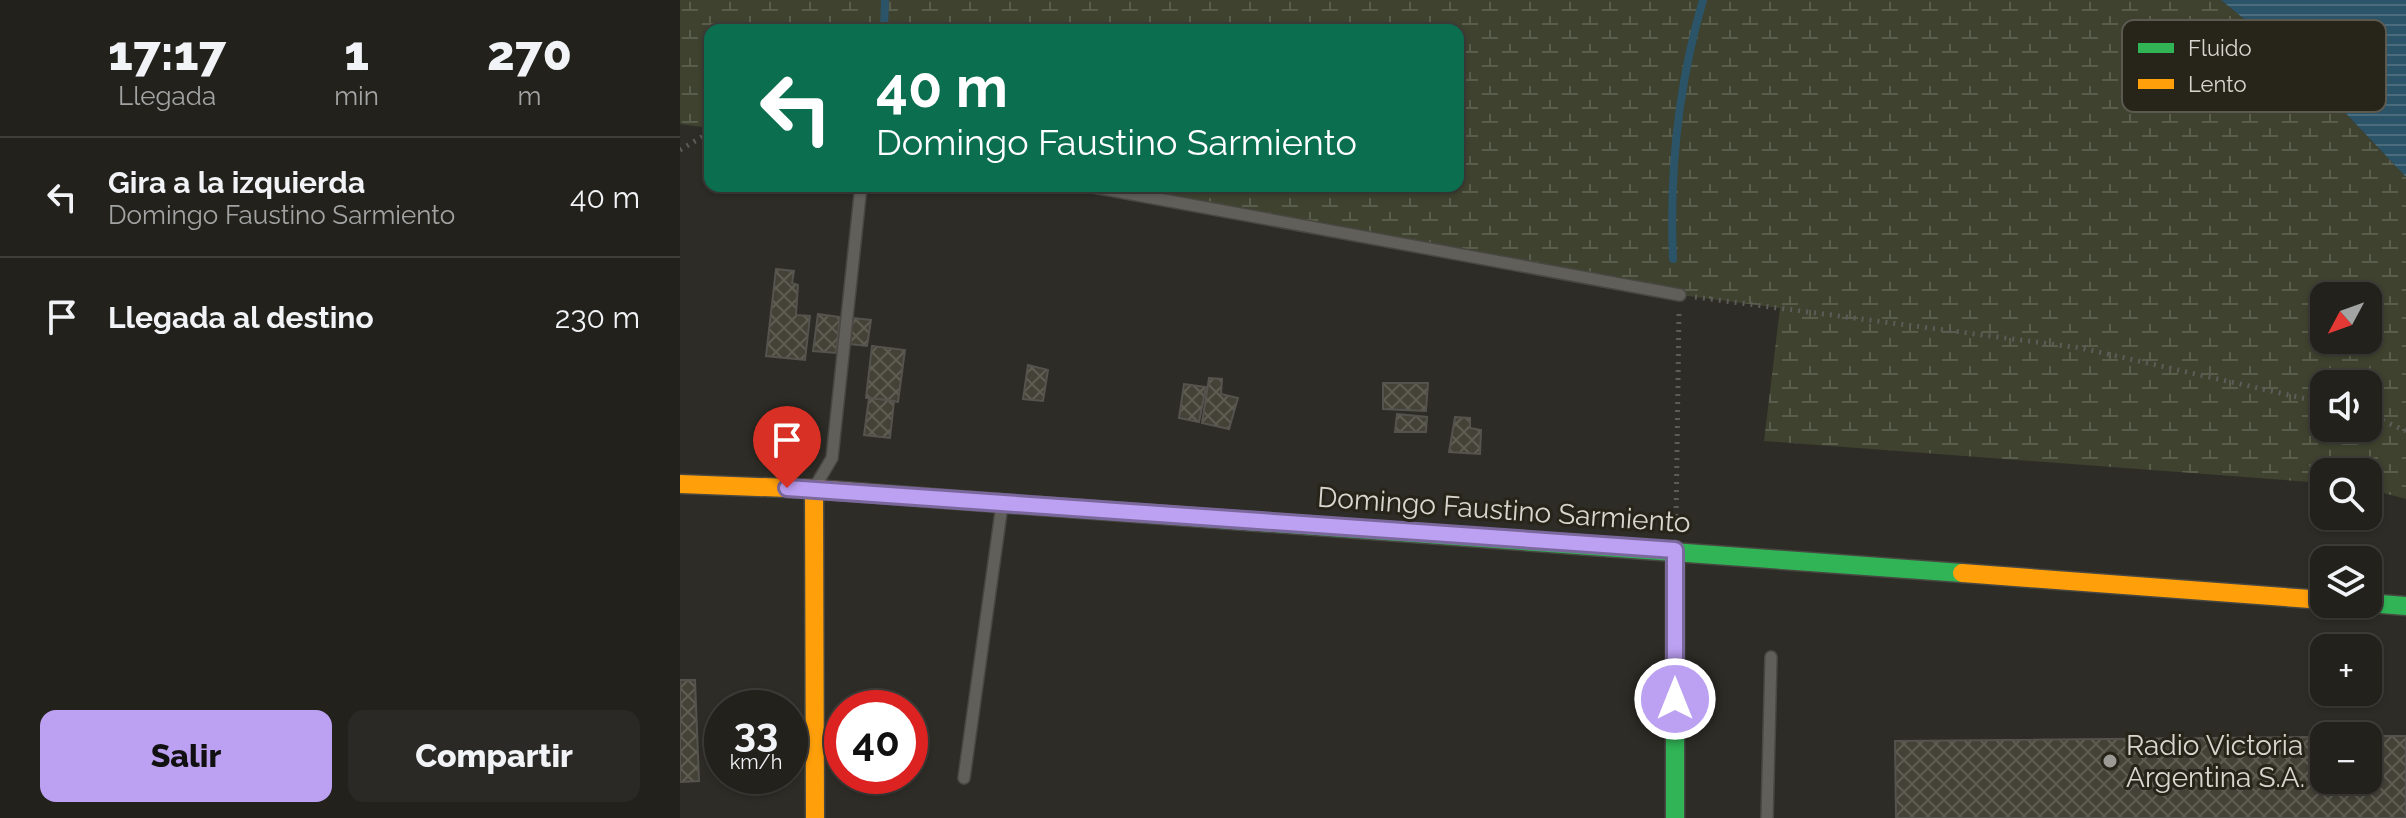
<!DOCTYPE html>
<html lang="es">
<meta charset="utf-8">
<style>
body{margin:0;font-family:Raleway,sans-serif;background:#2a2925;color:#f1f3f6;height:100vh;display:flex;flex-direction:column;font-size:30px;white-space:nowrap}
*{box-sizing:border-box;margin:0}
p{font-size:26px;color:#a2a3a3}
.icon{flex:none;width:44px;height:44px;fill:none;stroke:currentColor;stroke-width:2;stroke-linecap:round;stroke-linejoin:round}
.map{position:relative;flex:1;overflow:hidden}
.side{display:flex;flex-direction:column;background:#22211c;width:680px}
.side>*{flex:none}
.hud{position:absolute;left:24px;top:24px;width:760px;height:168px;border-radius:16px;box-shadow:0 2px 6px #0004,0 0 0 2px #3f3e3b;background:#0b6e4f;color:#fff;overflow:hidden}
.needle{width:52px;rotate:229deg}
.tools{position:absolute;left:1630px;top:282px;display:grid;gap:16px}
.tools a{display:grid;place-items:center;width:72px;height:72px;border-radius:16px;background:#22211c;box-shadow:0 2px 6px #0004,0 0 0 2px #3f3e3b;font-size:40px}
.speed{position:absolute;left:24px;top:690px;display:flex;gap:16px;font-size:40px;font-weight:700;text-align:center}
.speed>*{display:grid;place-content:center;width:104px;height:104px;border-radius:50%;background:#22211c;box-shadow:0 2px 6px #0004,0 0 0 2px #3f3e3b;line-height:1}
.speed small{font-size:20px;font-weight:400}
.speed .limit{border:12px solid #d22;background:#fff;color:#111}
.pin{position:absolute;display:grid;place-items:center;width:68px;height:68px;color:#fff;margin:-82px -34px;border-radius:50% 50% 50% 0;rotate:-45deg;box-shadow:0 0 8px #0007}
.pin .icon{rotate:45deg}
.me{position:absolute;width:88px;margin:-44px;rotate:0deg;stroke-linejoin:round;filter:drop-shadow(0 0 6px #0008)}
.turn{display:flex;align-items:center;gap:28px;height:168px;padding:0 40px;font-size:36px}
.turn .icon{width:104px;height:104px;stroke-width:2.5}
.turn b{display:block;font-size:56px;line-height:68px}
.eta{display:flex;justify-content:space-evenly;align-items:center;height:136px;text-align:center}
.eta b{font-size:48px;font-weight:800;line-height:56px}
.cta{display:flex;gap:16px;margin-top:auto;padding:16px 40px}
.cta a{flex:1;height:92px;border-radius:16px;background:#bca0f2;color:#111;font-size:32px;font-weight:800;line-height:92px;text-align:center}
.cta a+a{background:#2a2925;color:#f1f3f6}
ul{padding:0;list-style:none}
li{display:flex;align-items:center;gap:24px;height:120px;padding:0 40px;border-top:2px solid #3f3e3b}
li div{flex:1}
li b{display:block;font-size:30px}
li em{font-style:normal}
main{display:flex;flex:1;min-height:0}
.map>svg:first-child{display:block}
</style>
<main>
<section class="side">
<div class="eta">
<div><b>17:17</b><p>Llegada</p></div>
<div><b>1</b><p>min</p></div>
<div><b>270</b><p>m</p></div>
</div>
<ul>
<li><svg class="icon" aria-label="left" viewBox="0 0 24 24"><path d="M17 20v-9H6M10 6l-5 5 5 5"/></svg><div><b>Gira a la izquierda</b><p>Domingo Faustino Sarmiento</p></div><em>40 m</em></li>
<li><svg class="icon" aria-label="arrive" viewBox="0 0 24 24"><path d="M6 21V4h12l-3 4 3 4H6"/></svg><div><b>Llegada al destino</b></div><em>230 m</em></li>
</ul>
<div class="cta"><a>Salir</a><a>Compartir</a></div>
</section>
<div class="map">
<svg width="1726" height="818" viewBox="0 0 1726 818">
<defs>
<pattern id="wetland-marsh" width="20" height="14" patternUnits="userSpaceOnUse" patternTransform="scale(2)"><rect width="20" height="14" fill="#3e422e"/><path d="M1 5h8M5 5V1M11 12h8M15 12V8" fill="none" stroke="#595d4b"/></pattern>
<pattern id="water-rules" width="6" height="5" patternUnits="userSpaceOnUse" patternTransform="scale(2)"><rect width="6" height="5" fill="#2c5468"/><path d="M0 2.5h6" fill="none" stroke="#4a6c7d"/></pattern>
<pattern id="building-cross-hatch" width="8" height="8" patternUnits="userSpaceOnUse" patternTransform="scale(2)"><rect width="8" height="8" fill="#444237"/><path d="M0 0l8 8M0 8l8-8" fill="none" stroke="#5e5d53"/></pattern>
</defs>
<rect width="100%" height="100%" fill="#2e2c26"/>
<path fill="url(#wetland-marsh)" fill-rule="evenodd" d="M0 0H1541L1620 65 1726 177V499L1688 489V472H1644V483L1084 441 1100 308 1000 295 408 186H778V30H30V128L0 124ZM1644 296H1688V340H1644ZM1644 384H1688V428H1644Z"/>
<path fill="url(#water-rules)" d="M1541 0H1726V177L1620 65Z"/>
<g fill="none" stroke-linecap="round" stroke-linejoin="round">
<g stroke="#2c5468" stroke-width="8">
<path d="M204 30 205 0"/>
<path d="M993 259C989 169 998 86 1023 0"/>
</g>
</g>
<g fill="url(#building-cross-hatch)" stroke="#54534e" stroke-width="2">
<path d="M96 269 114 271 112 283 118 285 116 315 130 316 125 360 86 356Z"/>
<path d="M138 314 160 317 156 353 133 351Z"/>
<path d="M173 318 191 320 187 346 170 344Z"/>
<path d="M192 346 225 350 218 402 186 398Z"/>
<path d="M348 365 368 370 363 401 343 399Z"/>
<path d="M529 378 542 379 541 394 558 398 549 429 522 423Z"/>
<path d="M703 383H748L746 411 703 409Z"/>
<path d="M504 384 526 387 519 422 499 418Z"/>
<path d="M189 398 214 401 210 438 184 435Z"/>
<path d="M717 414 747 417 746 432H715Z"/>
<path d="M775 417 790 418V428L801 430 800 454 769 452Z"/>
<path d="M0 680H15L19 781 0 782Z"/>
<path d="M1688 736H1726V818H1216L1215 741 1644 737V780H1688Z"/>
</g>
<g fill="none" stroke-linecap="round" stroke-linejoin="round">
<defs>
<g id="lane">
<path d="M408 186 1000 295"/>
<path d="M136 485 152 458 181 186"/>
<path d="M284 778 322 505"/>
<path d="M1087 818 1091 657"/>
</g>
<g id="fast">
<path d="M318 503 1282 573"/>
<path d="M995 550V818"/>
<path d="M1688 603 1726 606"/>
</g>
<g id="slow">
<path d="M0 484 134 489 318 503"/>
<path d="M134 489 135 818"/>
<path d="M1282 573 1644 600"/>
</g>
</defs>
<use href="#lane" stroke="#484742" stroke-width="14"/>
<use href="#fast" stroke="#484742" stroke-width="21"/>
<use href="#slow" stroke="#484742" stroke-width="21"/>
<g stroke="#5d5c58" stroke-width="5" stroke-dasharray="2 6" stroke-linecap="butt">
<path d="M0 150 30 132"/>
<path d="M1015 297 1401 348 1644 403"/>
<path d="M1688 414 1726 431"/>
<path d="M996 524 999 310"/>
</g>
<use href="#lane" stroke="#605f5a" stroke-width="11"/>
<use href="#fast" stroke="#30b455" stroke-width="18"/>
<use href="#slow" stroke="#ff9f0a" stroke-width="18"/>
</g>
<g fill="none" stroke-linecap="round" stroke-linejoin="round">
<defs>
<path id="route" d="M107 488 995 550V699"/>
</defs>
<use href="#route" stroke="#7a689d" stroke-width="20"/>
<use href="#route" stroke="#bca0f2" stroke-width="14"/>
</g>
<circle fill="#9c9a94" stroke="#272419" stroke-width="3" cx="1430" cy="761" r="8"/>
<g text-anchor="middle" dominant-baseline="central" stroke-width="6" stroke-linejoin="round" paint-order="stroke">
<g font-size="28" fill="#d8d6cf" stroke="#272419">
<text transform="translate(824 510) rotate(4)">Domingo Faustino Sarmiento</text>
</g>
<g font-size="28" fill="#d8d6cf" stroke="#272419" text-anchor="start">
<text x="1446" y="745">Radio Victoria<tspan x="1446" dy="32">Argentina S.A.</tspan></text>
</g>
</g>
<rect x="1442" y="20" width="264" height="92" rx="12" fill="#272419" stroke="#5c5950" stroke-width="2"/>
<rect x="1458" y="43" width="36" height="10" fill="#30b455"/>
<rect x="1458" y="79" width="36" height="10" fill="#ff9f0a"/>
<g font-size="22" fill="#d8d6cf">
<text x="1508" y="56">Fluido</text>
<text x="1508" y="92">Lento</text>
</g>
</svg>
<div class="tools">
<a><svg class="needle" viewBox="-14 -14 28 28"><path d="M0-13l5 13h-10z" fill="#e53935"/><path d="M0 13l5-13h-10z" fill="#a2a3a3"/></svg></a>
<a><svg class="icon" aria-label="sound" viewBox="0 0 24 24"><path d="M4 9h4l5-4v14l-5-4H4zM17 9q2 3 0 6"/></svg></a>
<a><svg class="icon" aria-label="search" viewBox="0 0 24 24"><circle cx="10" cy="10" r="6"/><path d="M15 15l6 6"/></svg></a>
<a><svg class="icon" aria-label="layers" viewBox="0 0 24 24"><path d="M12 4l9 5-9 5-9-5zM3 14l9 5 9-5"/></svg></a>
<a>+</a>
<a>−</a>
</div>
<div class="speed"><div>33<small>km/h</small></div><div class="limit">40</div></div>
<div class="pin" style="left:107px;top:488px;background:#d93025"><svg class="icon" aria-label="arrive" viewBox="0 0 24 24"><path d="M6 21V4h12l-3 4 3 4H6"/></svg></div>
<svg class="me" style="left:995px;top:699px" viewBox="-20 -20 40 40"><circle r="17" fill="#bca0f2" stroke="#fff" stroke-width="3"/><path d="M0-11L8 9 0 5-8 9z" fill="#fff"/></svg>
<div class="hud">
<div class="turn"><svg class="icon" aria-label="left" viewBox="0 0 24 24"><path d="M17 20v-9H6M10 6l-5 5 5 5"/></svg><div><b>40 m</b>Domingo Faustino Sarmiento</div></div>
</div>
</div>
</main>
